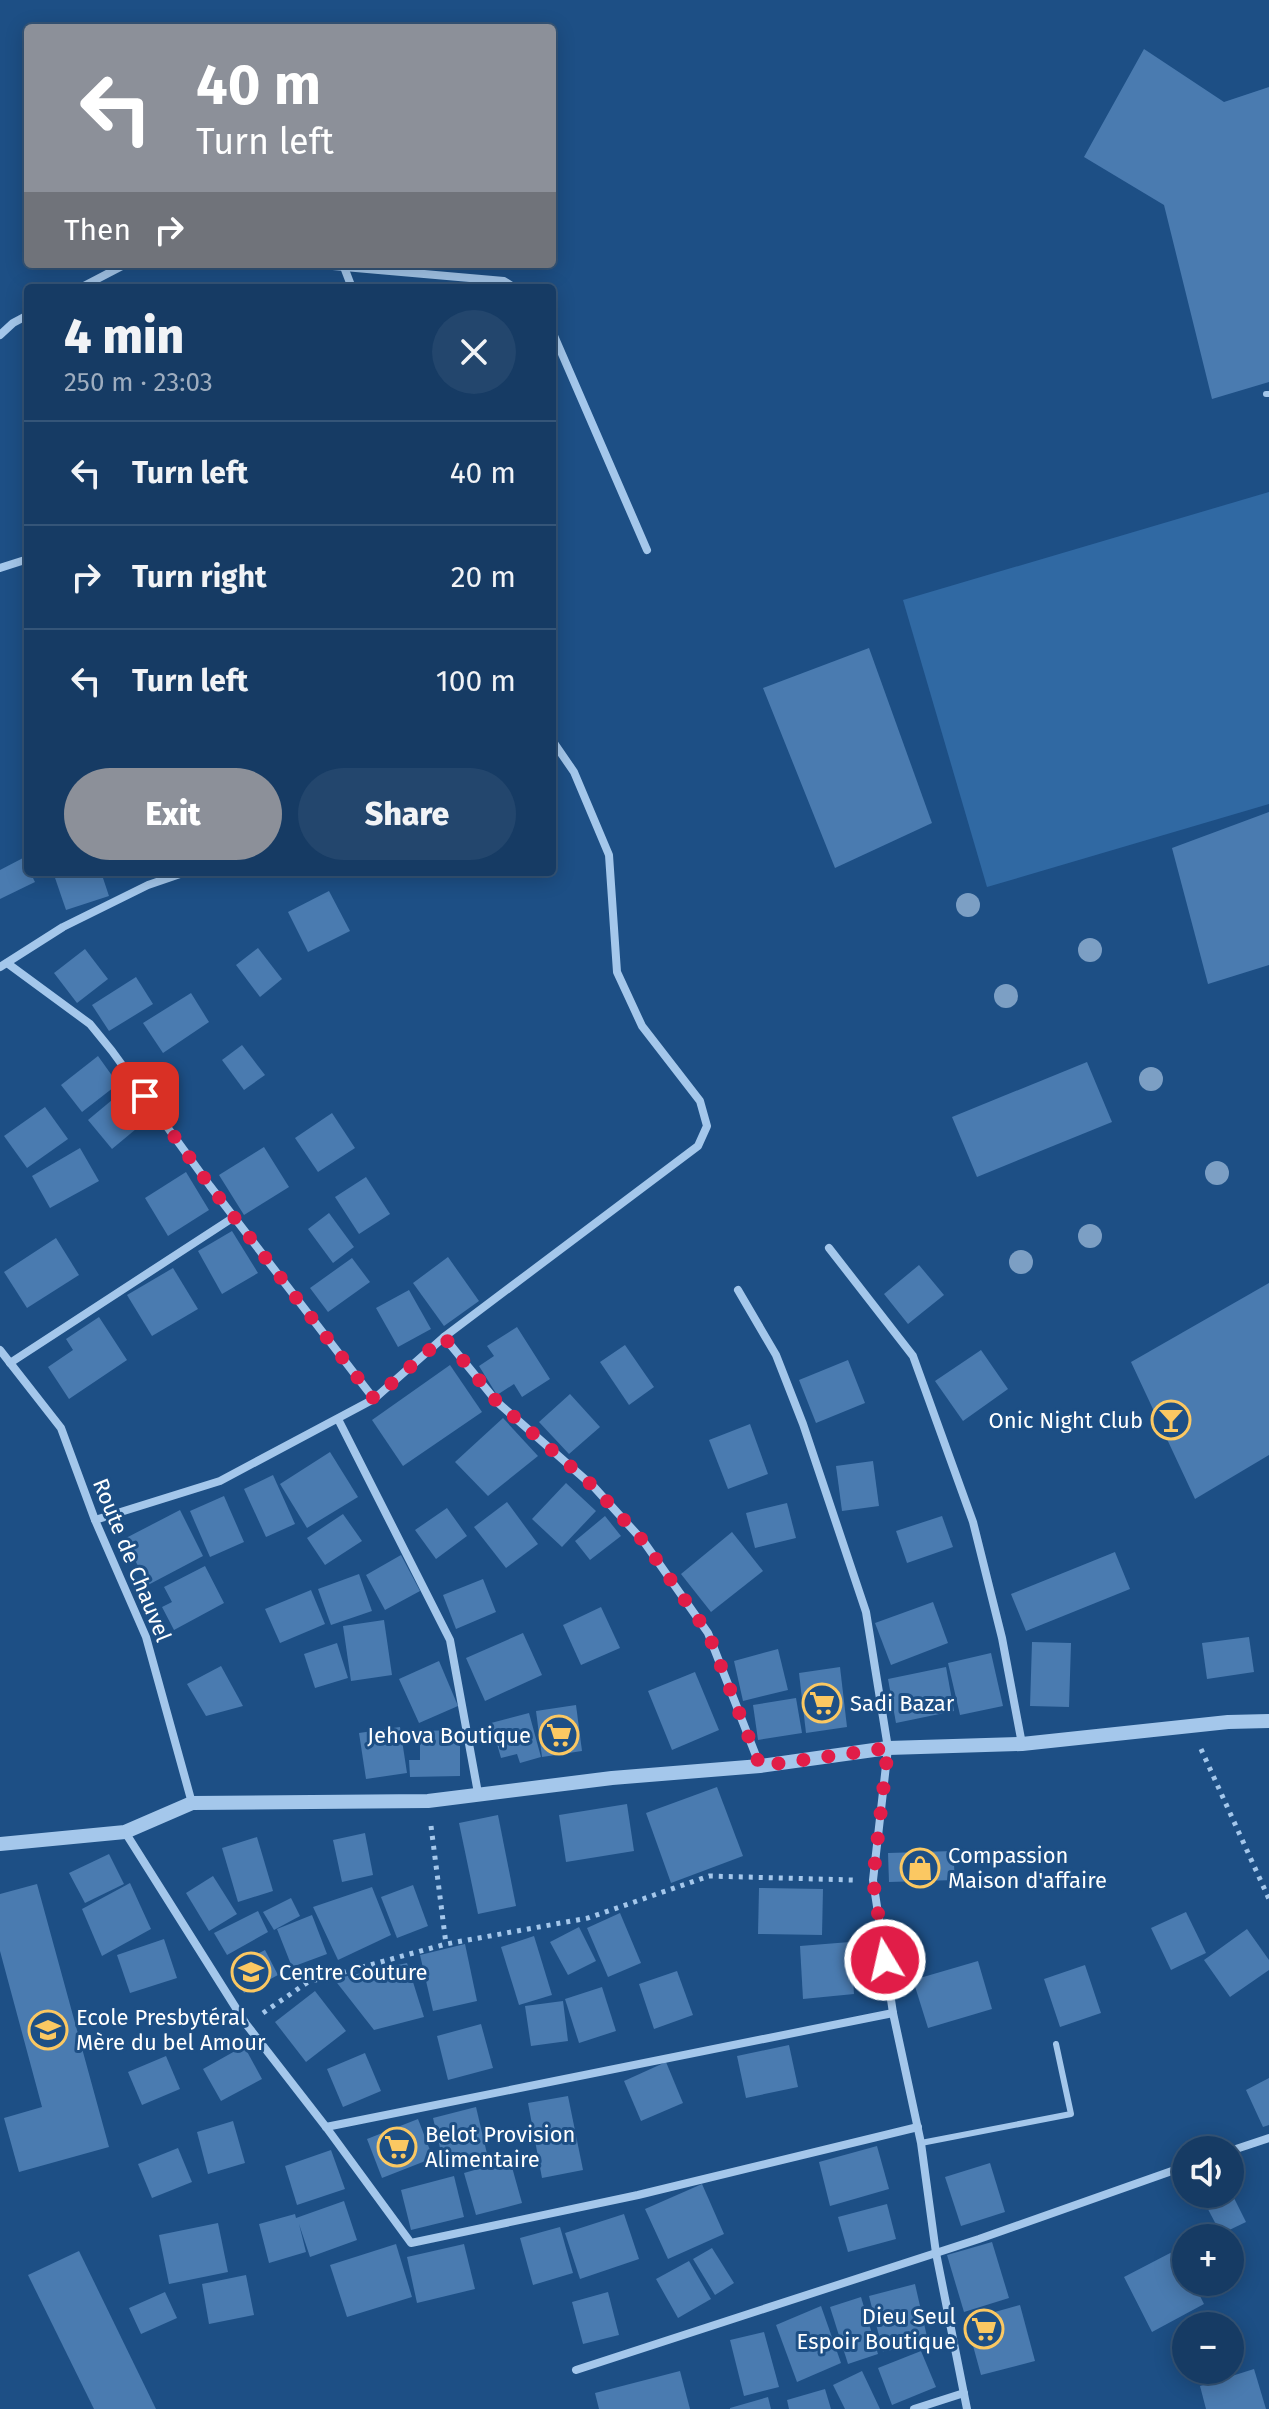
<!DOCTYPE html>
<meta charset="utf-8">
<style>
body{margin:0;font-family:"Fira Sans",sans-serif;background:#23466d;color:#f1f3f6;height:100vh;display:flex;flex-direction:column;font-size:30px;white-space:nowrap}
*{box-sizing:border-box;margin:0}
p{font-size:26px;color:#9eadbf}
.icon{flex:none;width:44px;height:44px;fill:none;stroke:currentColor;stroke-width:2;stroke-linecap:round;stroke-linejoin:round}
.map{position:relative;flex:1;overflow:hidden}
.details{position:absolute;left:24px;top:284px;width:532px;height:592px;display:flex;flex-direction:column;background:#163b64;border-radius:8px;box-shadow:0 4px 20px #0003,0 0 0 2px #355578}
.details>*{flex:none}
.guide{position:absolute;left:24px;top:24px;width:532px;height:244px;border-radius:8px;box-shadow:0 4px 20px #0003,0 0 0 2px #355578;background:#8c9099;color:#fff;overflow:hidden}
.fabs{position:absolute;left:1172px;top:2136px;display:grid;gap:16px}
.fabs a{display:grid;place-items:center;width:72px;height:72px;border-radius:50%;background:#163b64;box-shadow:0 4px 20px #0003,0 0 0 2px #355578;font-size:40px}
.pin{position:absolute;display:grid;place-items:center;width:68px;height:68px;color:#fff;margin:-34px;border-radius:16px;box-shadow:0 4px 12px #0006}
.me{position:absolute;width:88px;margin:-44px;rotate:351deg;stroke-linejoin:round;filter:drop-shadow(0 0 6px #0008)}
.turn{display:flex;align-items:center;gap:28px;height:168px;padding:0 40px;font-size:36px}
.turn .icon{width:104px;height:104px;stroke-width:2.5}
.turn b{display:block;font-size:56px;line-height:68px}
.then{display:flex;align-items:center;height:76px;padding:0 40px;background:#0003;gap:16px;font-size:30px}
.round{display:grid;place-items:center;flex:none;width:84px;height:84px;border-radius:42px;background:#23466d}
.overview{display:flex;align-items:center;justify-content:space-between;height:136px;padding:0 40px}
h1{font-size:48px;font-weight:800;line-height:60px}
.button{display:flex;gap:16px;margin-top:auto;padding:16px 40px}
.button a{flex:1;height:92px;border-radius:48px;background:#8c9099;color:#fff;font-size:32px;font-weight:800;line-height:92px;text-align:center}
.button a+a{background:#23466d;color:#f1f3f6}
ul{padding:0;list-style:none}
li{display:flex;align-items:center;gap:24px;height:104px;padding:0 40px;border-top:2px solid #355578}
li div{flex:1}
li b{display:block;font-size:30px}
li em{font-style:normal}
.map>svg:first-child{display:block}
</style>
<div class="map">
<svg width="1269" height="2409" viewBox="0 0 1269 2409">
<rect width="100%" height="100%" fill="#1d4f85"/>
<path fill="#3069a3" d="M1269 492V804L987 887 903 600Z"/>
<g fill="#4a7bb0">
<path d="M1144 49 1224 102 1269 87V382L1212 399 1164 205 1084 157Z"/>
<path d="M869 648 932 823 835 868 763 688Z"/>
<path d="M1269 812V965L1208 984 1172 848Z"/>
<path d="M23 858 35 882 0 899V870Z"/>
<path d="M53 872H101L109 896 66 910Z"/>
<path d="M329 891 350 931 308 952 288 912Z"/>
<path d="M258 948 282 979 260 997 236 965Z"/>
<path d="M85 949 108 979 77 1003 54 973Z"/>
<path d="M136 977 153 1004 109 1031 92 1005Z"/>
<path d="M191 993 209 1022 163 1053 143 1023Z"/>
<path d="M242 1045 265 1075 244 1090 222 1060Z"/>
<path d="M98 1056 118 1084 82 1112 61 1085Z"/>
<path d="M1087 1062 1112 1122 977 1177 952 1117Z"/>
<path d="M124 1090 148 1119 112 1149 88 1120Z"/>
<path d="M45 1107 68 1139 27 1168 4 1136Z"/>
<path d="M332 1113 355 1148 318 1172 295 1138Z"/>
<path d="M264 1147 289 1187 244 1215 219 1175Z"/>
<path d="M80 1148 99 1181 50 1208 32 1176Z"/>
<path d="M186 1172 209 1210 168 1236 145 1198Z"/>
<path d="M366 1177 390 1214 359 1234 335 1197Z"/>
<path d="M329 1213 354 1247 333 1263 308 1229Z"/>
<path d="M232 1231 258 1273 222 1294 198 1251Z"/>
<path d="M56 1238 79 1275 27 1308 4 1272Z"/>
<path d="M448 1257 479 1301 444 1326 413 1283Z"/>
<path d="M352 1258 370 1282 328 1312 310 1288Z"/>
<path d="M919 1265 944 1295 908 1324 884 1294Z"/>
<path d="M173 1268 198 1309 152 1336 127 1295Z"/>
<path d="M1269 1283V1455L1195 1499 1131 1362Z"/>
<path d="M409 1290 431 1329 398 1347 376 1308Z"/>
<path d="M99 1317 127 1360 69 1399 48 1367 73 1350 66 1339Z"/>
<path d="M517 1327 550 1379 522 1397 514 1384 497 1395 479 1366 494 1356 487 1346Z"/>
<path d="M625 1345 654 1387 629 1405 600 1362Z"/>
<path d="M981 1350 1008 1389 963 1421 935 1381Z"/>
<path d="M848 1360 865 1403 816 1423 799 1380Z"/>
<path d="M450 1365 482 1412 403 1466 372 1420Z"/>
<path d="M570 1394 600 1427 569 1454 539 1422Z"/>
<path d="M503 1418 538 1456 488 1496 455 1462Z"/>
<path d="M750 1424 768 1474 728 1489 709 1440Z"/>
<path d="M330 1452 358 1497 307 1528 280 1484Z"/>
<path d="M873 1461 879 1506 842 1511 836 1466Z"/>
<path d="M273 1475 295 1524 266 1537 244 1489Z"/>
<path d="M566 1483 596 1511 562 1547 532 1519Z"/>
<path d="M224 1496 244 1542 210 1557 190 1511Z"/>
<path d="M507 1502 538 1544 506 1568 474 1527Z"/>
<path d="M787 1503 796 1538 755 1548 746 1513Z"/>
<path d="M447 1508 467 1536 436 1559 415 1530Z"/>
<path d="M180 1510 203 1556 148 1585 124 1539Z"/>
<path d="M343 1514 362 1541 325 1565 307 1538Z"/>
<path d="M605 1516 621 1536 590 1560 575 1541Z"/>
<path d="M942 1516 953 1547 907 1563 896 1531Z"/>
<path d="M732 1532 763 1571 711 1612 681 1574Z"/>
<path d="M1115 1552 1130 1589 1026 1631 1011 1594Z"/>
<path d="M401 1555 420 1591 385 1610 366 1575Z"/>
<path d="M205 1566 224 1603 174 1630 162 1607 172 1602 164 1587Z"/>
<path d="M359 1574 372 1611 331 1625 318 1589Z"/>
<path d="M483 1579 496 1612 456 1629 443 1595Z"/>
<path d="M311 1590 325 1624 280 1643 265 1609Z"/>
<path d="M933 1602 948 1643 891 1665 875 1623Z"/>
<path d="M601 1607 620 1648 581 1665 563 1625Z"/>
<path d="M384 1620 392 1675 351 1681 343 1626Z"/>
<path d="M523 1633 542 1675 485 1701 466 1658Z"/>
<path d="M1249 1637 1254 1672 1207 1679 1202 1643Z"/>
<path d="M1032 1642 1071 1643 1069 1707 1030 1706Z"/>
<path d="M337 1643 348 1678 315 1688 304 1654Z"/>
<path d="M778 1649 788 1690 743 1701 734 1661Z"/>
<path d="M991 1653 1003 1706 960 1715 948 1663Z"/>
<path d="M439 1661 458 1706 419 1723 399 1679Z"/>
<path d="M221 1666 243 1706 206 1716 187 1684Z"/>
<path d="M840 1667 847 1727 806 1733 799 1673Z"/>
<path d="M946 1667 954 1711 896 1723 888 1679Z"/>
<path d="M695 1672 719 1730 672 1750 648 1691Z"/>
<path d="M796 1698 802 1733 758 1740 753 1705Z"/>
<path d="M576 1705 582 1751 542 1757 536 1711Z"/>
<path d="M529 1713 541 1757 520 1763 517 1754 501 1758 491 1723Z"/>
<path d="M400 1727 407 1773 366 1779 359 1733Z"/>
<path d="M460 1730V1776L410 1777 409 1760H420V1731Z"/>
<path d="M717 1787 743 1856 671 1883 646 1813Z"/>
<path d="M627 1804 634 1851 566 1862 559 1815Z"/>
<path d="M498 1815 516 1906 478 1914 459 1823Z"/>
<path d="M365 1833 373 1875 342 1882 333 1840Z"/>
<path d="M257 1837 273 1891 238 1902 222 1848Z"/>
<path d="M953 1851 955 1880 889 1882 888 1853Z"/>
<path d="M109 1854 124 1884 85 1903 69 1873Z"/>
<path d="M213 1876 237 1914 209 1931 186 1893Z"/>
<path d="M130 1883 151 1929 102 1956 82 1909Z"/>
<path d="M37 1884 109 2147 19 2172 4 2118 42 2107 0 1951V1894Z"/>
<path d="M413 1885 428 1926 397 1938 381 1897Z"/>
<path d="M372 1887 391 1935 338 1960 313 1907Z"/>
<path d="M759 1888 823 1889 822 1935 758 1934Z"/>
<path d="M291 1898 300 1916 274 1930 263 1912Z"/>
<path d="M258 1911 268 1932 227 1955 214 1933Z"/>
<path d="M1186 1912 1206 1953 1171 1970 1151 1928Z"/>
<path d="M620 1913 641 1963 608 1977 587 1928Z"/>
<path d="M312 1915 327 1954 292 1967 277 1929Z"/>
<path d="M579 1927 596 1961 568 1975 550 1942Z"/>
<path d="M1247 1929 1269 1960V1970L1230 1997 1204 1960Z"/>
<path d="M534 1936 552 1995 519 2005 501 1947Z"/>
<path d="M164 1939 177 1978 130 1993 117 1955Z"/>
<path d="M850 1942 854 1994 803 1999 800 1946Z"/>
<path d="M465 1944 477 2001 433 2011 420 1955Z"/>
<path d="M265 1950 278 1975 244 1993 231 1968Z"/>
<path d="M978 1961 992 2009 928 2028 913 1980Z"/>
<path d="M407 1963 424 2017 374 2030 334 1979Z"/>
<path d="M1085 1965 1101 2013 1060 2027 1044 1979Z"/>
<path d="M677 1971 693 2015 654 2029 639 1984Z"/>
<path d="M602 1987 616 2031 579 2043 565 1999Z"/>
<path d="M315 1991 346 2031 306 2062 275 2022Z"/>
<path d="M563 2001 568 2041 531 2046 525 2006Z"/>
<path d="M481 2024 493 2068 448 2080 437 2036Z"/>
<path d="M789 2045 798 2087 746 2098 737 2056Z"/>
<path d="M244 2046 262 2079 221 2101 203 2069Z"/>
<path d="M365 2053 381 2091 343 2107 327 2069Z"/>
<path d="M166 2056 180 2089 142 2105 128 2072Z"/>
<path d="M666 2062 683 2103 641 2121 624 2081Z"/>
<path d="M1269 2078V2125L1263 2127 1246 2090Z"/>
<path d="M568 2096 583 2170 542 2178 528 2103Z"/>
<path d="M476 2107 488 2158 445 2169 433 2118Z"/>
<path d="M418 2119 433 2158 382 2178 367 2139Z"/>
<path d="M233 2121 245 2163 208 2174 197 2132Z"/>
<path d="M877 2146 889 2189 830 2206 819 2162Z"/>
<path d="M178 2148 192 2182 152 2198 138 2164Z"/>
<path d="M331 2150 345 2189 297 2205 285 2166Z"/>
<path d="M510 2160 522 2203 476 2215 464 2173Z"/>
<path d="M990 2163 1005 2212 961 2226 945 2177Z"/>
<path d="M454 2176 464 2217 411 2230 401 2190Z"/>
<path d="M702 2184 724 2234 668 2259 645 2209Z"/>
<path d="M1200 2194H1232L1246 2222 1221 2234Z"/>
<path d="M344 2201 357 2240 310 2257 299 2224 306 2252 269 2263 259 2224 295 2214 296 2218Z"/>
<path d="M887 2204 896 2239 848 2252 838 2217Z"/>
<path d="M624 2214 639 2259 580 2279 565 2233Z"/>
<path d="M218 2223 228 2272 169 2284 159 2235Z"/>
<path d="M560 2227 573 2273 533 2285 520 2238Z"/>
<path d="M992 2242 1009 2298 964 2312 947 2255Z"/>
<path d="M396 2244 412 2297 347 2317 330 2265Z"/>
<path d="M464 2244 475 2289 417 2303 407 2257Z"/>
<path d="M712 2248 734 2283 715 2295 693 2259Z"/>
<path d="M1176 2250 1186 2269V2282H1193L1204 2304 1152 2332 1124 2277Z"/>
<path d="M79 2251 156 2409H94L28 2275Z"/>
<path d="M689 2261 711 2299 678 2318 656 2279Z"/>
<path d="M246 2275 254 2315 209 2324 202 2284Z"/>
<path d="M915 2284 928 2341 883 2352 869 2296Z"/>
<path d="M165 2292 177 2318 141 2334 129 2308Z"/>
<path d="M608 2292 619 2335 583 2344 572 2302Z"/>
<path d="M861 2297 878 2354 848 2364 830 2307Z"/>
<path d="M1020 2305 1035 2361 981 2375 966 2320Z"/>
<path d="M821 2306 841 2363 797 2382 776 2325Z"/>
<path d="M764 2332 779 2387 744 2396 730 2340Z"/>
<path d="M921 2351 936 2387 892 2405 878 2368Z"/>
<path d="M1254 2369 1266 2409H1206L1200 2386Z"/>
<path d="M680 2371 690 2409H599L595 2393Z"/>
<path d="M862 2371 880 2409H845L833 2385Z"/>
<path d="M825 2389 831 2409H789L787 2400Z"/>
<path d="M768 2397 771 2409H730V2408Z"/>
</g>
<g fill="none" stroke-linecap="round" stroke-linejoin="round">
<g stroke="#a4c7eb" stroke-width="5" stroke-dasharray="4 6" stroke-linecap="butt">
<path d="M1201 1749 1269 1899"/>
<path d="M431 1826 446 1944"/>
<path d="M263 2013 308 1982 446 1944 588 1918 709 1876 853 1880"/>
</g>
<g stroke="#a4c7eb" stroke-width="6">
<path d="M1266 394H1269"/>
<path d="M921 2143 1071 2114 1056 2044"/>
</g>
<g stroke="#a4c7eb" stroke-width="8">
<path d="M310 264 504 281 515 288"/>
<path d="M344 267 352 288"/>
<path d="M80 288 126 264"/>
<path d="M552 331 647 550"/>
<path d="M0 335 13 323 28 315"/>
<path d="M0 568 28 559"/>
<path d="M7 963 90 1024 112 1051 210 1186 374 1399"/>
<path d="M0 967 63 927 148 885 186 872"/>
<path d="M829 1248 913 1356 973 1522 1002 1638 1022 1744"/>
<path d="M738 1290 776 1355 803 1424 866 1612 888 1748 873 1880 893 2013 921 2143 936 2253 967 2409"/>
<path d="M444 1337 497 1402 594 1487 644 1542 708 1633 760 1766"/>
<path d="M0 1350 61 1428 95 1520 146 1637 192 1803"/>
<path d="M10 1363 234 1217"/>
<path d="M338 1419 450 1640 478 1793"/>
<path d="M95 1520 220 1481 374 1399 444 1337 698 1146 707 1126 700 1101 642 1026 617 972 609 855 574 772 552 740"/>
<path d="M125 1832 246 2024 326 2127 411 2243 638 2195 918 2127"/>
<path d="M326 2127 893 2013"/>
<path d="M1230 2151 1269 2138"/>
<path d="M576 2370 979 2239 1186 2166"/>
<path d="M914 2409 964 2393"/>
</g>
<path stroke="#a4c7eb" stroke-width="14" d="M0 1844 125 1832 192 1803 428 1801 612 1778 760 1766 888 1748 1022 1744 1228 1722 1269 1721"/>
</g>
<g fill="#7c9fc4">
<circle cx="968" cy="905" r="12"/>
<circle cx="1090" cy="950" r="12"/>
<circle cx="1006" cy="996" r="12"/>
<circle cx="1151" cy="1079" r="12"/>
<circle cx="1217" cy="1173" r="12"/>
<circle cx="1090" cy="1236" r="12"/>
<circle cx="1021" cy="1262" r="12"/>
</g>
<g fill="none" stroke-linecap="round" stroke-linejoin="round">
<path stroke="#e11d48" stroke-width="14" stroke-dasharray="0 25.2" d="M145 1096 210 1186 374 1399 444 1337 497 1402 594 1487 644 1542 708 1633 760 1766 888 1748 873 1880 885 1960"/>
</g>
<defs>
<symbol id="bar-ring" viewBox="-11 -11 22 22"><circle r="9.5" fill="#1d4f85" stroke="#fbc862" stroke-width="1.5"/><path d="M-6-5H6L.8 .8V4.5H3.5V6h-7V4.5H-.8V.8Z" fill="#fbc862"/></symbol>
<symbol id="supermarket-ring" viewBox="-11 -11 22 22"><circle r="9.5" fill="#1d4f85" stroke="#fbc862" stroke-width="1.5"/><path d="M-6-5.5h2.5l.6 2H6L4.5 2H-2.5L-4.4-4H-6ZM-1.5 3.2a1.3 1.3 0 1 0 .1 0ZM3 3.2a1.3 1.3 0 1 0 .1 0Z" fill="#fbc862"/></symbol>
<symbol id="shop-ring" viewBox="-11 -11 22 22"><circle r="9.5" fill="#1d4f85" stroke="#fbc862" stroke-width="1.5"/><path d="M-5-2.5h2.3a2.7 3.5 0 0 1 5.4 0H5L5.5 6h-11ZM-1.5-2.5h3a1.5 2.3 0 0 0-3 0Z" fill="#fbc862"/></symbol>
<symbol id="university-ring" viewBox="-11 -11 22 22"><circle r="9.5" fill="#1d4f85" stroke="#fbc862" stroke-width="1.5"/><path d="M0-5L7-2L0 1L-7-2ZM-4 1L0 2.5L4 1V4Q0 6-4 4Z" fill="#fbc862"/></symbol>
<symbol id="school-ring" viewBox="-11 -11 22 22"><circle r="9.5" fill="#1d4f85" stroke="#fbc862" stroke-width="1.5"/><path d="M0-5L7-2L0 1L-7-2ZM-4 1L0 2.5L4 1V4Q0 6-4 4Z" fill="#fbc862"/></symbol>
</defs>
<g fill-rule="evenodd">
<use href="#bar-ring" x="1149" y="1398" width="44" height="44"/>
<use href="#supermarket-ring" x="800" y="1681" width="44" height="44"/>
<use href="#supermarket-ring" x="537" y="1713" width="44" height="44"/>
<use href="#shop-ring" x="898" y="1846" width="44" height="44"/>
<use href="#university-ring" x="229" y="1950" width="44" height="44"/>
<use href="#school-ring" x="26" y="2008" width="44" height="44"/>
<use href="#supermarket-ring" x="375" y="2125" width="44" height="44"/>
<use href="#supermarket-ring" x="962" y="2307" width="44" height="44"/>
</g>
<g text-anchor="middle" dominant-baseline="central" stroke-width="6" stroke-linejoin="round" paint-order="stroke">
<g font-size="22" fill="#fff" stroke="#1d4f85" text-anchor="start">
<text x="1143" y="1420" text-anchor="end">Onic Night Club</text>
<text x="850" y="1703">Sadi Bazar</text>
<text x="531" y="1735" text-anchor="end">Jehova Boutique</text>
<text x="948" y="1855">Compassion<tspan x="948" dy="25">Maison d'affaire</tspan></text>
<text x="279" y="1972">Centre Couture</text>
<text x="76" y="2017">Ecole Presbytéral<tspan x="76" dy="25">Mère du bel Amour</tspan></text>
<text x="425" y="2134">Belot Provision<tspan x="425" dy="25">Alimentaire</tspan></text>
<text x="956" y="2316" text-anchor="end">Dieu Seul<tspan x="956" dy="25">Espoir Boutique</tspan></text>
</g>
<g font-size="22" fill="#fff" stroke="#1d4f85">
<text transform="translate(132 1560) rotate(68)">Route de Chauvel</text>
</g>
</g>
</svg>
<div class="fabs">
<a><svg class="icon" aria-label="sound" viewBox="0 0 24 24"><path d="M4 9h4l5-4v14l-5-4H4zM17 9q2 3 0 6"/></svg></a>
<a>+</a>
<a>−</a>
</div>
<div class="pin" style="left:145px;top:1096px;background:#d93025"><svg class="icon" aria-label="arrive" viewBox="0 0 24 24"><path d="M6 21V4h12l-3 4 3 4H6"/></svg></div>
<svg class="me" style="left:885px;top:1960px" viewBox="-20 -20 40 40"><circle r="17" fill="#e11d48" stroke="#fff" stroke-width="3"/><path d="M0-11L8 9 0 5-8 9z" fill="#fff"/></svg>
<div class="guide">
<div class="turn"><svg class="icon" aria-label="left" viewBox="0 0 24 24"><path d="M17 20v-9H6M10 6l-5 5 5 5"/></svg><div><b>40 m</b>Turn left</div></div>
<div class="then">Then<svg class="icon" aria-label="right" viewBox="0 0 24 24"><path d="M7 20v-9h11M14 6l5 5-5 5"/></svg></div>
</div>
<section class="details">
<div class="overview"><div><h1>4 min</h1><p>250 m · 23:03</p></div><a class="round"><svg class="icon" aria-label="close" viewBox="0 0 24 24"><path d="M6 6l12 12M18 6L6 18"/></svg></a></div>
<ul>
<li><svg class="icon" aria-label="left" viewBox="0 0 24 24"><path d="M17 20v-9H6M10 6l-5 5 5 5"/></svg><div><b>Turn left</b></div><em>40 m</em></li>
<li><svg class="icon" aria-label="right" viewBox="0 0 24 24"><path d="M7 20v-9h11M14 6l5 5-5 5"/></svg><div><b>Turn right</b></div><em>20 m</em></li>
<li><svg class="icon" aria-label="left" viewBox="0 0 24 24"><path d="M17 20v-9H6M10 6l-5 5 5 5"/></svg><div><b>Turn left</b></div><em>100 m</em></li>
</ul>
<div class="button"><a>Exit</a><a>Share</a></div>
</section>
</div>
